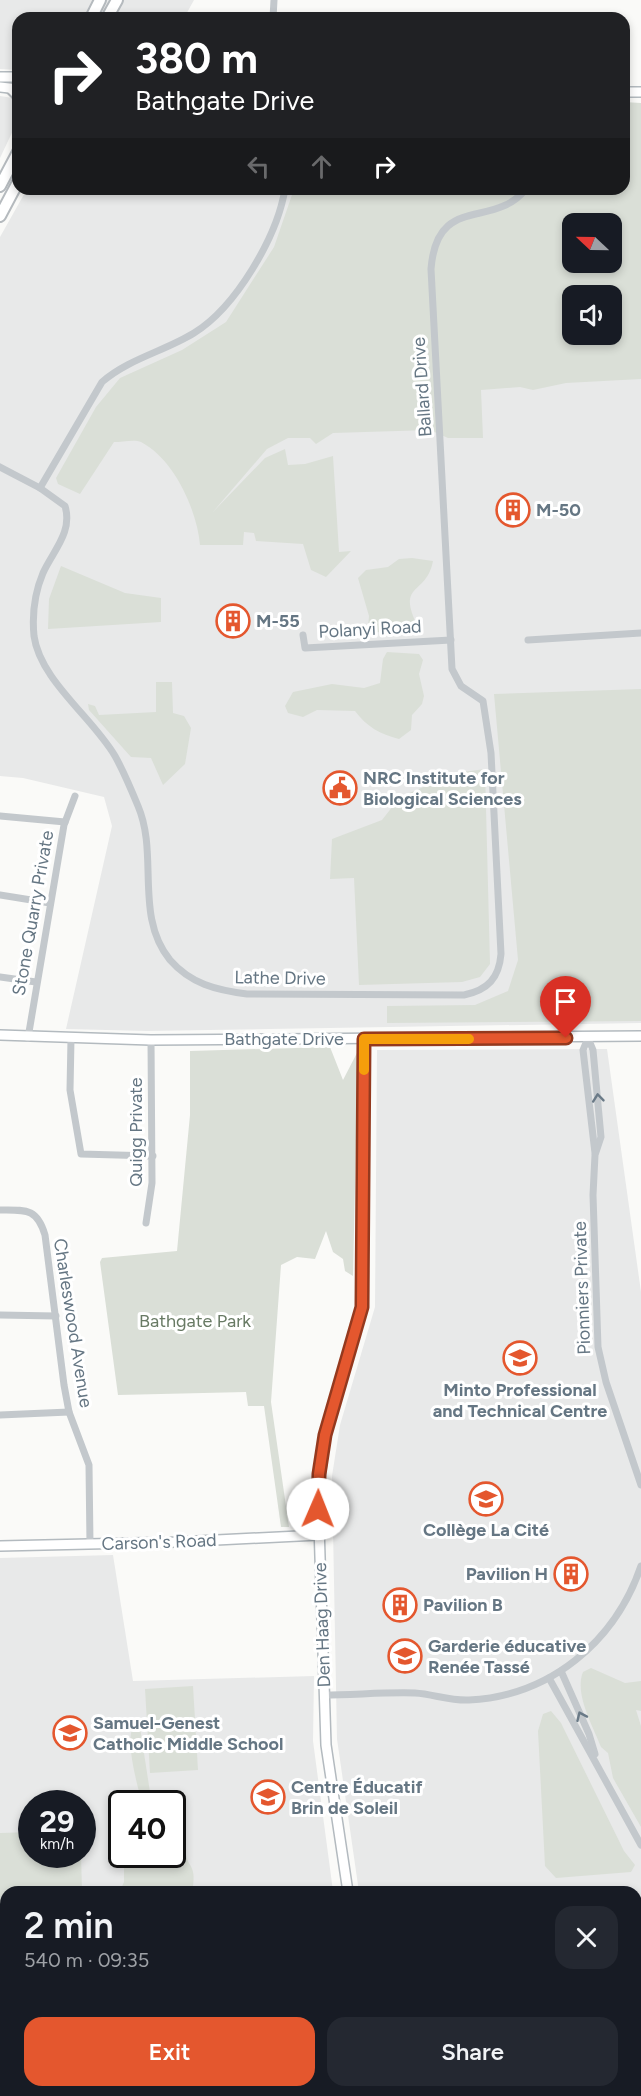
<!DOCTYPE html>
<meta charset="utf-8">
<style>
body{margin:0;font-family:Figtree,sans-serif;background:#242831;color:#f1f3f6;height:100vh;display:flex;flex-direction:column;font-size:22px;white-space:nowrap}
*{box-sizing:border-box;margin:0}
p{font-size:20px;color:#9ea1a6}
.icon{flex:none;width:33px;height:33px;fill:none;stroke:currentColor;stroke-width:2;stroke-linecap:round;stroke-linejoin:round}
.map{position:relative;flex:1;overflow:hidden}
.sheet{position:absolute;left:0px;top:1886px;width:642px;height:212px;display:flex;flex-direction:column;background:#171b24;border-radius:18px 18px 0 0;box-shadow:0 3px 9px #0003}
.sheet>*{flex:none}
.banner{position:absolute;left:12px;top:12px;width:618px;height:183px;border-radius:18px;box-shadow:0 3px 9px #0003;background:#202124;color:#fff;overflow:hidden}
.needle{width:39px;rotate:292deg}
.controls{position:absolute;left:562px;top:213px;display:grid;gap:12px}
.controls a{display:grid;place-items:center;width:60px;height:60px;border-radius:12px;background:#171b24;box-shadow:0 3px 9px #0003;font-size:30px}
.speed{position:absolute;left:18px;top:1790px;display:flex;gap:12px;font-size:30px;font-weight:700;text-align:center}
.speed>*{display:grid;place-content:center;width:78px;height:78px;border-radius:50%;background:#171b24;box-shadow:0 3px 9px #0003;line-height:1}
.speed small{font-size:15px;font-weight:400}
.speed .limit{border:3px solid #111;border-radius:9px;background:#fff;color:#111}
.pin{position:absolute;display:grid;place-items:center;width:51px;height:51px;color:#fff;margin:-62px -26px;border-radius:50% 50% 50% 0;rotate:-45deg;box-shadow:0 0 6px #0007}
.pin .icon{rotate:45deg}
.me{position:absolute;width:66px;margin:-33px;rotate:1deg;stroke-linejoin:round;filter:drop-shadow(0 0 4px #0008)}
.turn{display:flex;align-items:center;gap:21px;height:126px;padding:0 24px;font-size:27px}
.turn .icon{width:78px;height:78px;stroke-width:2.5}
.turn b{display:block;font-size:42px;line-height:51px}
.lanes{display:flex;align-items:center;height:57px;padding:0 24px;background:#0003;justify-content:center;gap:30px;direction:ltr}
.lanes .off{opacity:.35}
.round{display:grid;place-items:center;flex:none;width:63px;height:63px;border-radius:18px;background:#242831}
.headline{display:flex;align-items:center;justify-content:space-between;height:102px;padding:0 24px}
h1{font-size:36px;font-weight:600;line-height:45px}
.primary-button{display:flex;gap:12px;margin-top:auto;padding:12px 24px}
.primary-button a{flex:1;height:69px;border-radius:18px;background:#e4572e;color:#fff;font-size:24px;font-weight:600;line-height:69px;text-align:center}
.primary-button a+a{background:#242831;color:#f1f3f6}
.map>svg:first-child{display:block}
</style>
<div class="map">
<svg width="641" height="2096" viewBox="0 0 641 2096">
<rect width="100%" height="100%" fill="#fafaf8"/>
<g fill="#e8e9e9" fill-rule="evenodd">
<path d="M0 0H194L184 18H18V70L0 69Z"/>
<path d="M0 96 13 98 18 120 0 158Z"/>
<path d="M641 105V1023L147 1031 66 1029 112 826 104 797 23 778 0 776V237L27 189H624ZM573 224H612V262H573ZM573 296H612V334H573Z"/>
<path d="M607 1049 641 1292V1943H636V1892H359L337 1739 332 1476 340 1425 375 1307 377 1050Z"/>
<path d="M113 1555 133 1681 314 1676 313 1741 333 1891 6 1892V1934H0V1558ZM32 1803H82V1854H32ZM122 1803H172V1854H122Z"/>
</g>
<g fill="#dadfd7" fill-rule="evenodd">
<path d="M624 102 641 103V379L566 383 533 390 520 387 481 390 483 438H448L430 430 333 433 316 444 310 438H288L267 449 212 513 265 458 285 449 288 465 305 464 333 456 339 552 351 551 326 577 311 570 303 544 256 541 254 533 244 532 243 545H200C197 510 174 459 141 442 135 439 122 442 114 442L80 494 58 484 56 478 96 407 120 378 182 350 226 322 274 247 294 189H624ZM573 224H612V262H573ZM573 296H612V334H573Z"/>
<path d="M412 558 433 561C426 597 396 581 418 627L410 635 377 632 368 627 369 616 358 578 366 570 388 567 399 559Z"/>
<path d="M61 566 125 593 161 598V622L48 629 49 599Z"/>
<path d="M387 652 419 654 423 660 419 674 424 696 422 704 412 715 411 730 399 739C380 734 367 727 355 711L317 710 303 717 288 713 285 706 293 692 332 684 364 688 380 683 383 659Z"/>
<path d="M156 682H172L173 713 184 716 191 728 185 764 163 785 151 758 131 757 89 710 88 704 95 706 99 715 156 712Z"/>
<path d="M641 689V1021L387 1023V1006L475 1005 508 991 518 960 494 694Z"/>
<path d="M485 769 490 964 480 977 462 982 359 985 354 878 330 879 332 839 382 820 400 797 456 773Z"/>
<path d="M330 1047 343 1080 358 1051 353 1276 345 1271 343 1259 333 1252 326 1231 315 1259 297 1257 281 1265 271 1402 289 1527H281L264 1406H248L246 1392 118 1395 100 1262 102 1258 177 1251 190 1115V1051Z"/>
<path d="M591 1668 625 1683 641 1681V1711L636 1710 641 1726V1827L613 1778 608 1753 601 1747C593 1726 574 1694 583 1672Z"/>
<path d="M193 1686 198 1770 150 1773 145 1689Z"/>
<path d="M551 1711 561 1723 624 1851 635 1865 631 1872 556 1878 545 1866 538 1731 543 1714Z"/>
<path d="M139 1721 150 1792 156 1793 168 1803H142C138 1787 120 1727 139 1721Z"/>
<path d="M173 1807C185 1825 184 1834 186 1854 188 1868 196 1864 193 1887L198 1891H120L124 1882V1854H172Z"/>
<path d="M31 1832 32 1854H81L82 1891 6 1892V1905H0V1833Z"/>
</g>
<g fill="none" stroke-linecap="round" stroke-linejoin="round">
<defs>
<g id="secondary">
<path d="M0 77H18"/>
<path d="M0 87 18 89"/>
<path d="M624 92H641"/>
<path d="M0 1035 151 1040 641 1036"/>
<path d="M0 1546 177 1542 319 1535"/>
<path d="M348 1892 326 1745 318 1494 325 1435 362 1307 364 1039"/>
<path d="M0 2049H6"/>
</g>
<g id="primary">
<path d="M91 18 100 0"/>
<path d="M107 18 117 0"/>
<path d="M12 89 18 95"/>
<path d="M0 186 18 152"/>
<path d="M0 216 18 182"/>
</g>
</defs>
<use href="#secondary" stroke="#b3babf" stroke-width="12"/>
<use href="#primary" stroke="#b5babe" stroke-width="14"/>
<g stroke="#c3c8cc" stroke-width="7">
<path d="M273 18 274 0"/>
<path d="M0 467 40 488 65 506C73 532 53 551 43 573 35 592 32 615 34 636 40 680 93 718 115 756 124 772 131 789 138 806 159 855 134 916 170 960 191 984 216 990 247 994L464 995C488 990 499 978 501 954L491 753 483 701 461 686 452 669 431 269C437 193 493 230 526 189"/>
<path d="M40 488 102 382C128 359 165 351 194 333 236 307 277 237 285 189"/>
<path d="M303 635 305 648 451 640"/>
<path d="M528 640 641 633"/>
<path d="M0 816 65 822"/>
<path d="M0 895 50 903"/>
<path d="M0 977 36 982"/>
<path d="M28 1038 64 825 75 796"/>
<path d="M588 1038 593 1050 601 1137 595 1155 593 1195 598 1347 606 1382 641 1485"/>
<path d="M588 1038 583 1050 595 1153"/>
<path d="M71 1039 70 1090 81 1154 153 1156"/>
<path d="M0 1210C26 1210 37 1208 45 1235L64 1385 69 1412 89 1465 90 1544"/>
<path d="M146 1223 152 1183 151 1040"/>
<path d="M0 1315 56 1316"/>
<path d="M0 1415 69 1412"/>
<path d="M561 1671 589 1734 595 1754"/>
<path d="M549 1678 641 1845"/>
<path d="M324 1695C354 1695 384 1692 415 1693 433 1694 450 1701 469 1700 550 1696 615 1642 641 1566"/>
<path d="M0 1981H6"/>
<path d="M72 2091V2096"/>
<path d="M328 2091 329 2096"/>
<path d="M629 2096V2091"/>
</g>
<use href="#secondary" stroke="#fff" stroke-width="9"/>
<use href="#primary" stroke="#fff" stroke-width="10"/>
</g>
<defs><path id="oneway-chevron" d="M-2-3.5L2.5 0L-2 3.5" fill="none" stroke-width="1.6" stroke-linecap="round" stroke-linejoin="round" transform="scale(1.5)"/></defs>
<g stroke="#6a7a87">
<use href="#oneway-chevron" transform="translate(598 1098) rotate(-96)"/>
<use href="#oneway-chevron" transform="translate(581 1716) rotate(-114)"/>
</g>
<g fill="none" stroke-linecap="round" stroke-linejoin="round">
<defs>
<path id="route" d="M318 1509 319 1474 325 1435 362 1307 364 1039 566 1038"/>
</defs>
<use href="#route" stroke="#94391e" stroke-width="15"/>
<use href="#route" stroke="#e4572e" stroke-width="10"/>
<path stroke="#f59e0b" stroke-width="10" d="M364 1070V1039H469"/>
</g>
<defs>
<symbol id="building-ring" viewBox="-11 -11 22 22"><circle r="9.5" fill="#fff" stroke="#e4572e" stroke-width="1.5"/><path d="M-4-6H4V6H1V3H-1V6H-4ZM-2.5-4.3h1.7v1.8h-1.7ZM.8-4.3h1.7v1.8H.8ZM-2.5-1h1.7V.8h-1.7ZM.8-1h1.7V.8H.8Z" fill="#e4572e"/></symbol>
<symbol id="civic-ring" viewBox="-11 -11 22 22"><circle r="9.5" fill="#fff" stroke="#e4572e" stroke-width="1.5"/><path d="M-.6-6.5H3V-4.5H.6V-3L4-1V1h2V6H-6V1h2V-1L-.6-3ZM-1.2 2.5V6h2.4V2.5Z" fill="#e4572e"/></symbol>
<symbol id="school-ring" viewBox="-11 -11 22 22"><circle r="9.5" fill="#fff" stroke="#e4572e" stroke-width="1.5"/><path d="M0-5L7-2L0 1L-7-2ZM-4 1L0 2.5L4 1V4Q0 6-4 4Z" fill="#e4572e"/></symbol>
<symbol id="university-ring" viewBox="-11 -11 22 22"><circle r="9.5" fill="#fff" stroke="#e4572e" stroke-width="1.5"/><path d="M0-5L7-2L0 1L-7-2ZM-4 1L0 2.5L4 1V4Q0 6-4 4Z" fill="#e4572e"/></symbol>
</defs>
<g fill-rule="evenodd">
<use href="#building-ring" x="494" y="491" width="38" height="38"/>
<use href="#building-ring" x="214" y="602" width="38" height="38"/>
<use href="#civic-ring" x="321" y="769" width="38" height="38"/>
<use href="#school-ring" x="501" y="1339" width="38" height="38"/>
<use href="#university-ring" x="467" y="1480" width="38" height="38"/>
<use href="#building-ring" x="552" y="1555" width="38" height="38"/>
<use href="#building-ring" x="381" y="1586" width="38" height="38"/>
<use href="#school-ring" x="386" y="1637" width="38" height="38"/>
<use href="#school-ring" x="51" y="1714" width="38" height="38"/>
<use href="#school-ring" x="249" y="1778" width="38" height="38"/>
</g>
<g text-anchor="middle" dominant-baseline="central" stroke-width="6" stroke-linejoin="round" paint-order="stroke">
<g font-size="18" fill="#657683" stroke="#fff">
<text transform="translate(422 387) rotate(-94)">Ballard Drive</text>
<text transform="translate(370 629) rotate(-3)">Polanyi Road</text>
<text transform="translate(33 913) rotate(-80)">Stone Quarry Private</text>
<text transform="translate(280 978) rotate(1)">Lathe Drive</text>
<text x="284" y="1039">Bathgate Drive</text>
<text transform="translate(136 1132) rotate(-90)">Quigg Private</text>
<text transform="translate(582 1288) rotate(-92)">Pionniers Private</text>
<text transform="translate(73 1323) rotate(81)">Charleswood Avenue</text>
<text transform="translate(159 1542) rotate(-2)">Carson's Road</text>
<text transform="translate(322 1625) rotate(-92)">Den Haag Drive</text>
</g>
<g font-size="18" font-weight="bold" fill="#657683" stroke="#fff" text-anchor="start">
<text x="536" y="510">M-50</text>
<text x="256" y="621">M-55</text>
<text x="363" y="778">NRC Institute for<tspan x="363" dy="21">Biological Sciences</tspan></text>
<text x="520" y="1390" text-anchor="middle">Minto Professional<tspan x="520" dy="21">and Technical Centre</tspan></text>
<text x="486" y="1530" text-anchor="middle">Collège La Cité</text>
<text x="548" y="1574" text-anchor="end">Pavilion H</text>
<text x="423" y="1605">Pavilion B</text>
<text x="428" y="1646">Garderie éducative<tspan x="428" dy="21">Renée Tassé</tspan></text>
<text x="93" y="1723">Samuel-Genest<tspan x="93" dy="21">Catholic Middle School</tspan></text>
<text x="291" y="1787">Centre Éducatif<tspan x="291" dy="21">Brin de Soleil</tspan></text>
</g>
<g font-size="18" fill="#687a64" stroke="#fff">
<text x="195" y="1321">Bathgate Park</text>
</g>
</g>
</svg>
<div class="controls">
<a><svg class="needle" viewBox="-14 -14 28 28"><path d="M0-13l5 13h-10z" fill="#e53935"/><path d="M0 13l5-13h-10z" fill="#9ea1a6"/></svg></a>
<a><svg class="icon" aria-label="sound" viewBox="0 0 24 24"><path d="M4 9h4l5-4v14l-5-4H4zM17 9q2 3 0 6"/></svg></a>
</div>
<div class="speed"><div>29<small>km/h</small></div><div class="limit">40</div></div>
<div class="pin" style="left:566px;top:1038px;background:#d93025"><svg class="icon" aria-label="arrive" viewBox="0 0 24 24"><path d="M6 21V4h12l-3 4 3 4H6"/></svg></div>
<svg class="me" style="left:318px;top:1509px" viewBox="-20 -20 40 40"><circle r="19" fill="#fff"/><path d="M0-13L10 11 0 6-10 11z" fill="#e4572e"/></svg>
<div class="banner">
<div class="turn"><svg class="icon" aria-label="right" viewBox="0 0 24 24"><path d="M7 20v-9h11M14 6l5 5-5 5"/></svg><div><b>380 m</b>Bathgate Drive</div></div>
<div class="lanes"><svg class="icon off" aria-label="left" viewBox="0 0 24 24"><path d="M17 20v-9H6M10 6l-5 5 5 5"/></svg><svg class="icon off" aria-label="ahead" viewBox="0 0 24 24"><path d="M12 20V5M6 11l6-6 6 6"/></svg><svg class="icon" aria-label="right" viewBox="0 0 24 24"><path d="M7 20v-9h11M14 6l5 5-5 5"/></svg></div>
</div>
<section class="sheet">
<div class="headline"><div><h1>2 min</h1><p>540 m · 09:35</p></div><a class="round"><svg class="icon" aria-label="close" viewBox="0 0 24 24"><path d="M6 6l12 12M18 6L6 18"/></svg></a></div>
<div class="primary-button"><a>Exit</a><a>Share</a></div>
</section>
</div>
